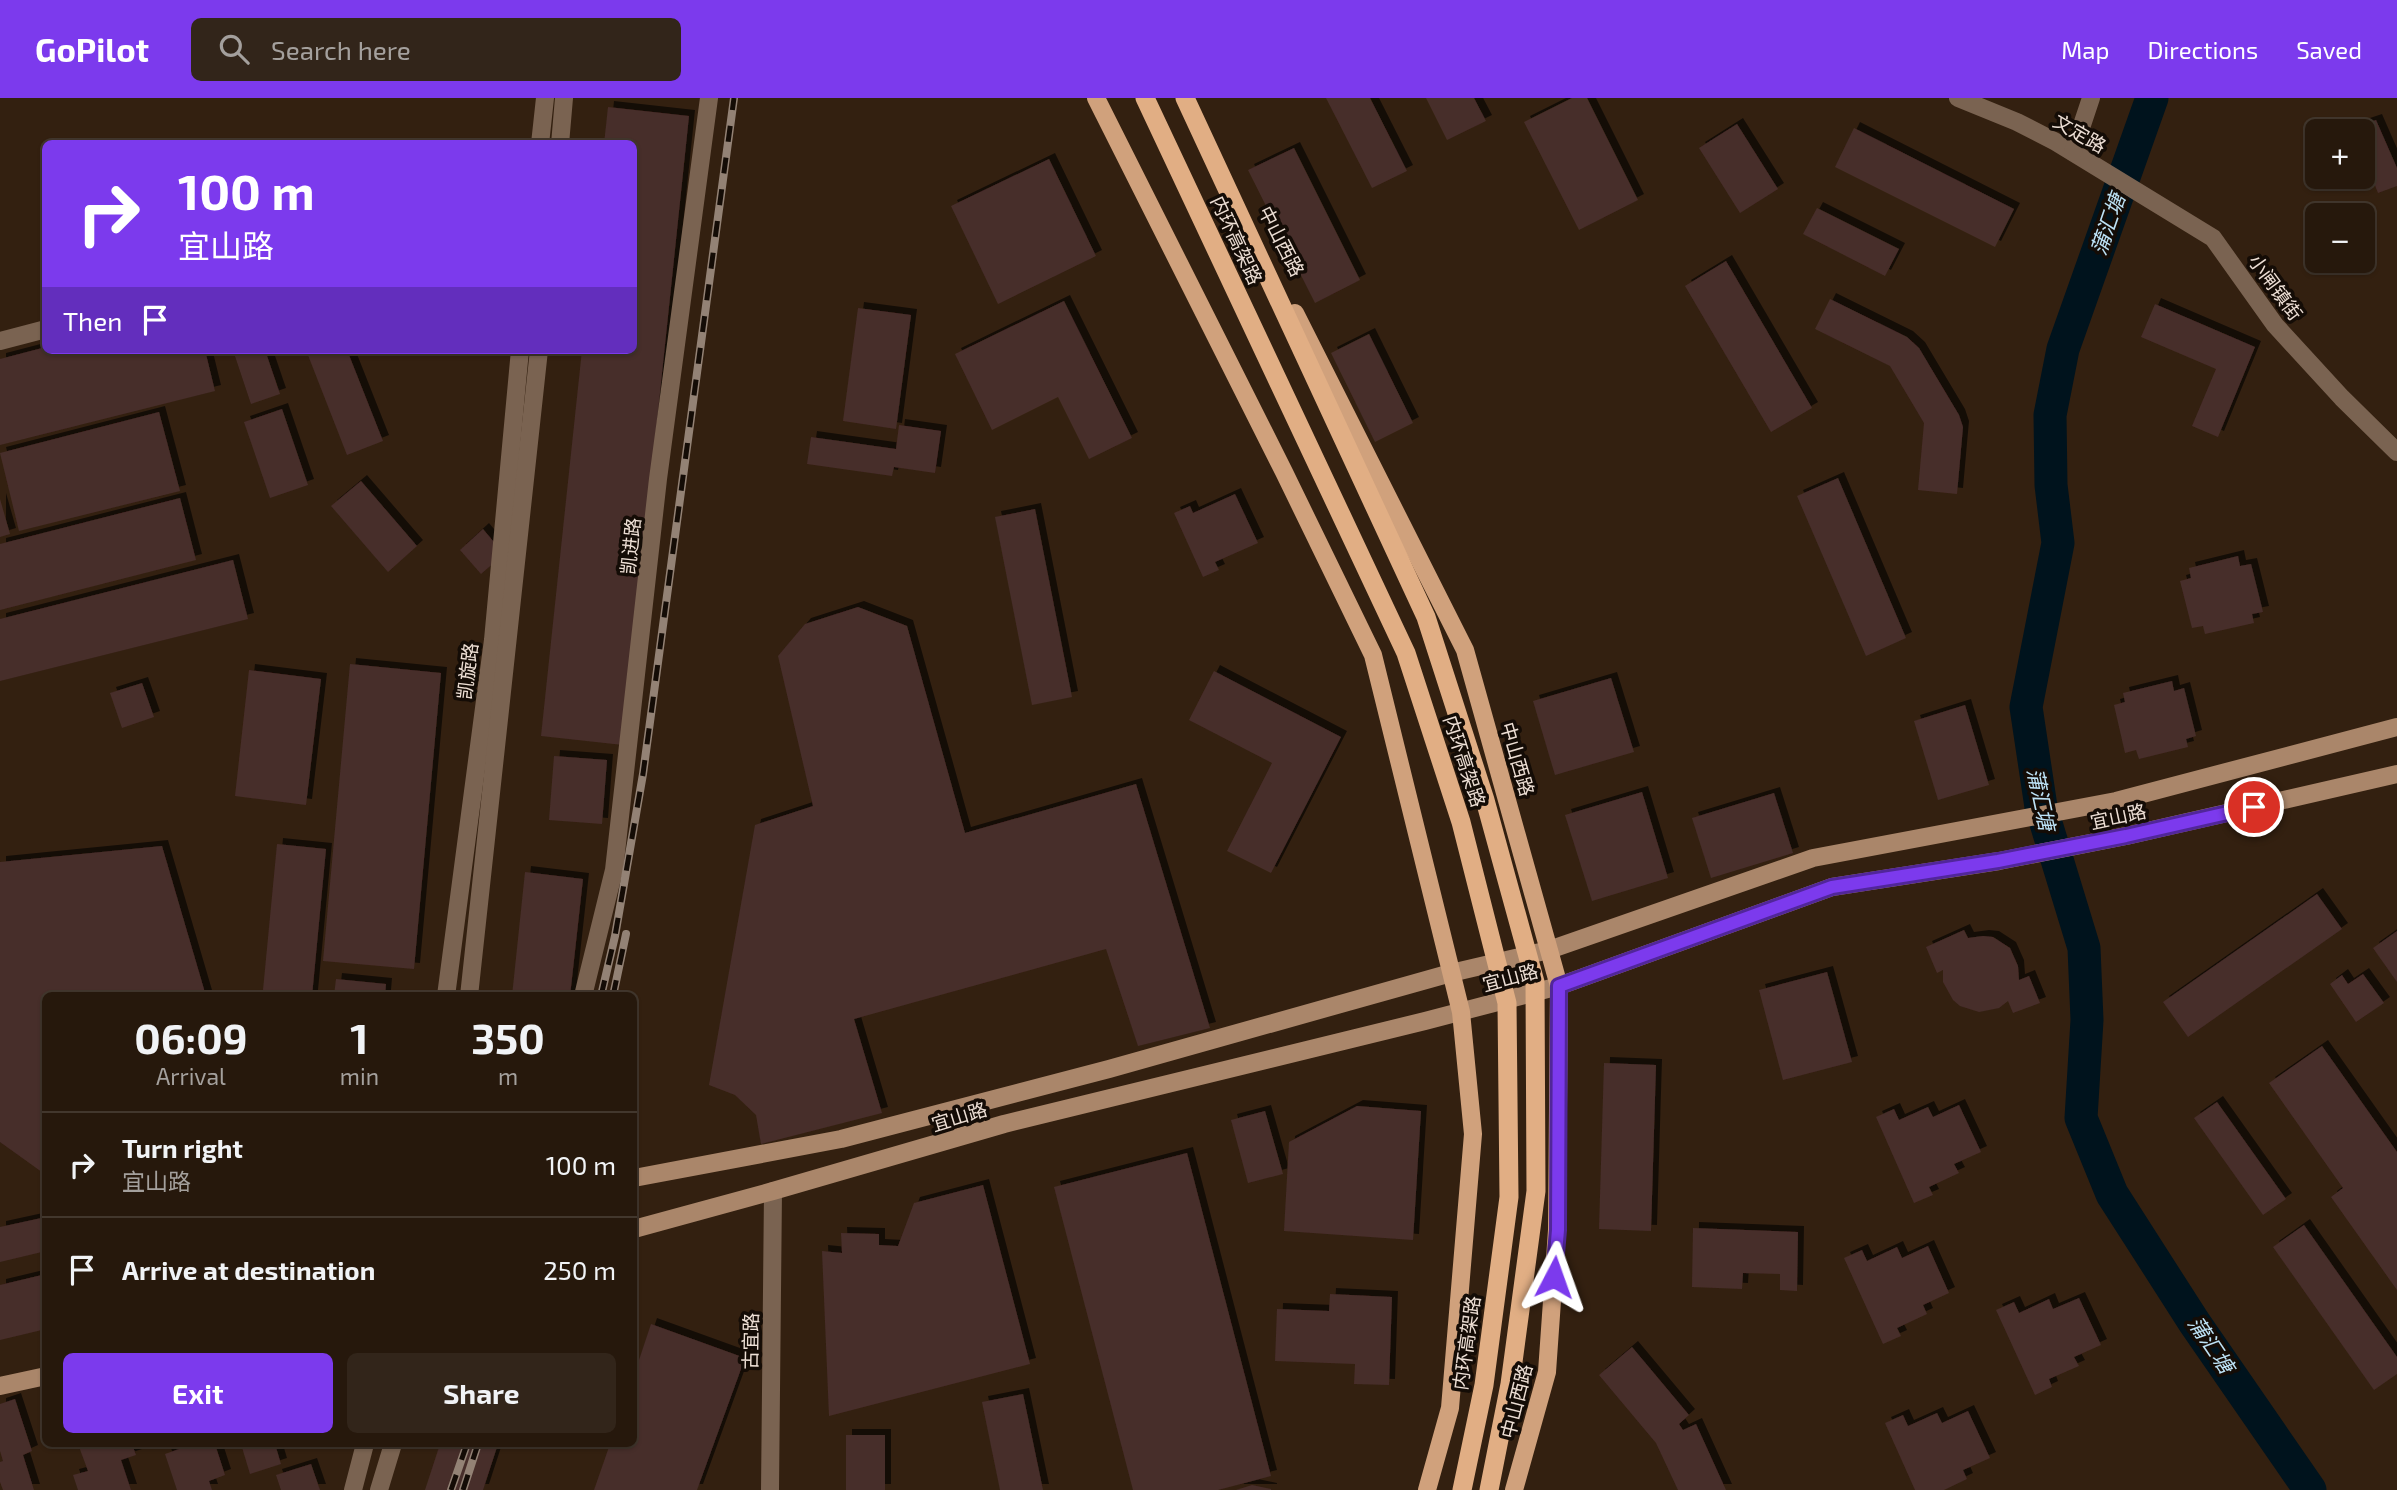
<!DOCTYPE html>
<meta charset="utf-8">
<style>
body{margin:0;font-family:"Exo 2","Noto Sans SC",sans-serif;background:#32251a;color:#f1f3f6;height:100vh;display:flex;flex-direction:column;font-size:26px;white-space:nowrap}
*{box-sizing:border-box;margin:0}
p{font-size:23px;color:#a4a09d}
.icon{flex:none;width:38px;height:38px;fill:none;stroke:currentColor;stroke-width:2;stroke-linecap:round;stroke-linejoin:round}
.map{position:relative;flex:1;overflow:hidden}
.sheet{position:absolute;left:42px;top:894px;width:595px;height:455px;display:flex;flex-direction:column;background:#26180c;border-radius:10px;box-shadow:0 2px 5px #0004,0 0 0 2px #42372d}
.sheet>*{flex:none}
.guide{position:absolute;left:42px;top:42px;width:595px;height:214px;border-radius:10px;box-shadow:0 2px 5px #0004,0 0 0 2px #42372d;background:#7c3aed;color:#fff;overflow:hidden}
.fabs{position:absolute;left:2305px;top:21px;display:grid;gap:14px}
.fabs a{display:grid;place-items:center;width:70px;height:70px;border-radius:10px;background:#26180c;box-shadow:0 2px 5px #0004,0 0 0 2px #42372d;font-size:35px}
.pin{position:absolute;display:grid;place-items:center;width:60px;height:60px;color:#fff;margin:-30px;border:4px solid #fff;border-radius:50%;box-shadow:0 2px 7px #0007}
.me{position:absolute;width:77px;margin:-38px;rotate:4deg;stroke-linejoin:round;filter:drop-shadow(0 0 5px #0008)}
.turn{display:flex;align-items:center;gap:24px;height:147px;padding:0 21px;font-size:32px}
.turn .icon{width:91px;height:91px;stroke-width:2.5}
.turn b{display:block;font-size:49px;line-height:60px}
.then{display:flex;align-items:center;height:66px;padding:0 21px;background:#0003;gap:14px;font-size:26px}
.eta{display:flex;justify-content:space-evenly;align-items:center;height:119px;text-align:center}
.eta b{font-size:42px;font-weight:700;line-height:49px}
.action{display:flex;gap:14px;margin-top:auto;padding:14px 21px}
.action a{flex:1;height:80px;border-radius:10px;background:#7c3aed;color:#fff;font-size:28px;font-weight:700;line-height:80px;text-align:center}
.action a+a{background:#32251a;color:#f1f3f6}
ul{padding:0;list-style:none}
li{display:flex;align-items:center;gap:21px;height:105px;padding:0 21px;border-top:2px solid #42372d}
li div{flex:1}
li b{display:block;font-size:26px}
li em{font-style:normal}
header{display:flex;align-items:center;gap:42px;box-sizing:border-box;height:98px;padding:0 35px;background:#7c3aed;color:#fff}
header strong{font-size:33px}
nav{display:flex;gap:38px;margin-inline-start:auto;font-size:24px}
.search{width:490px;height:63px;background:#32251a;display:flex;align-items:center;gap:18px;box-sizing:border-box;padding:0 24px;border-radius:10px;color:#a4a09d;font-size:26px}
.map>svg:first-child{display:block}
</style>
<header>
<strong>GoPilot</strong>
<div class="search"><svg class="icon" aria-label="search" viewBox="0 0 24 24"><circle cx="10" cy="10" r="6"/><path d="M15 15l6 6"/></svg>Search here</div>
<nav><a>Map</a><a>Directions</a><a>Saved</a></nav>
</header>
<div class="map">
<svg width="2397" height="1392" viewBox="0 0 2397 1392">
<defs>
<filter id="shadow"><feDropShadow dx="6" dy="-6" stdDeviation="0" flood-color="#0009"/></filter>
</defs>
<rect width="100%" height="100%" fill="#332010"/>
<g fill="none" stroke-linecap="round" stroke-linejoin="round">
<path stroke="#00131d" stroke-width="33" d="M2152 0 2063 251 2050 317 2051 387 2058 445 2026 609 2041 709 2084 850 2087 922 2081 1020 2112 1096 2194 1224 2310 1392"/>
</g>
<g fill="#472d2a" filter="url(#shadow)">
<path d="M1326 0H1370L1407 73 1372 90Z"/>
<path d="M1426 0H1474L1486 23 1447 42Z"/>
<path d="M1572 0H1587L1638 102 1579 132 1524 24Z"/>
<path d="M608 9 689 18 623 647 541 638 582 252H634V46H604Z"/>
<path d="M2376 22 2397 70V88L2378 95 2362 55V33H2353L2352 30Z"/>
<path d="M1737 26 1778 91 1740 115 1699 50Z"/>
<path d="M1854 30 2014 111 1995 149 1835 69Z"/>
<path d="M1294 50 1360 182 1315 205 1248 72Z"/>
<path d="M1049 61 1096 158 998 206 951 108Z"/>
<path d="M1817 110 1899 151 1885 178 1803 136Z"/>
<path d="M1726 163 1812 310 1771 334 1685 188Z"/>
<path d="M1830 201 1907 239 1919 250 1959 317 1963 329 1957 396 1918 392 1924 325 1890 268 1815 231Z"/>
<path d="M1064 203 1132 340 1089 361 1058 299 992 332 955 256Z"/>
<path d="M2155 206 2255 249 2218 339 2192 328 2216 271 2141 239Z"/>
<path d="M858 210 911 217 896 331 843 323Z"/>
<path d="M1369 236 1413 325 1375 344 1331 255Z"/>
<path d="M46 249V252H205L215 293 0 347V261Z"/>
<path d="M233 252H265L280 296 251 306Z"/>
<path d="M306 252H347L383 343 347 357Z"/>
<path d="M282 311 308 387 270 400 244 324Z"/>
<path d="M159 314 180 393 19 433 0 355Z"/>
<path d="M899 327 941 333 935 375 894 369 892 378 807 366 811 339 896 351Z"/>
<path d="M1838 380 1906 540 1866 558 1797 398Z"/>
<path d="M361 383 417 448 388 474 331 408Z"/>
<path d="M1235 396 1258 445 1215 464 1219 472 1203 479 1174 415 1190 408 1193 415Z"/>
<path d="M180 400 196 462 0 512V446Z"/>
<path d="M0 401 10 436 0 439Z"/>
<path d="M1035 411 1072 599 1032 607 995 419Z"/>
<path d="M483 431 504 456 481 476 460 452Z"/>
<path d="M2238 458 2240 468 2251 466 2263 514 2252 516 2254 525 2205 536 2203 528 2192 530 2180 483 2191 480 2189 470Z"/>
<path d="M233 462 248 521 0 583V521Z"/>
<path d="M858 509 907 528 965 735 1136 686 1210 930 1138 948 1106 851 854 921 882 1015 761 1046 756 1017 735 997 709 987 755 727 813 708 778 558 805 526Z"/>
<path d="M350 566 441 575 414 871 323 863Z"/>
<path d="M249 572 321 581 306 707 235 698Z"/>
<path d="M1214 573 1341 639 1271 775 1227 753 1272 665 1189 622Z"/>
<path d="M1611 580 1634 654 1555 677 1533 603Z"/>
<path d="M2172 583 2174 593 2184 590 2196 638 2186 641 2188 649 2139 661 2136 652 2125 655 2114 607 2125 604 2123 595Z"/>
<path d="M142 585 154 619 122 630 110 595Z"/>
<path d="M1965 607 1989 687 1938 702 1914 623Z"/>
<path d="M554 658 607 662 602 726 549 722Z"/>
<path d="M1642 694 1668 780 1592 803 1565 717Z"/>
<path d="M1774 695 1793 755 1711 780 1692 720Z"/>
<path d="M277 746 326 751 312 898H284L285 894 263 892Z"/>
<path d="M162 748 206 898H46V1077L0 1044V764Z"/>
<path d="M525 774 583 781 570 898H512Z"/>
<path d="M2317 796 2342 831 2188 939 2163 904Z"/>
<path d="M1964 832 1968 840 1983 838 1993 839 2010 850 2018 868 2019 882 2029 878 2040 905 2013 915 2008 903 1999 910 1979 914 1960 908 1953 902 1943 884V872L1937 875 1926 849Z"/>
<path d="M2397 833V884L2373 850Z"/>
<path d="M1827 874 1852 964 1783 982 1759 892Z"/>
<path d="M2363 876 2384 905 2356 924 2330 886 2342 877 2348 886Z"/>
<path d="M336 881 386 886 385 898H334Z"/>
<path d="M2322 948 2397 1054V1192L2331 1099 2343 1090 2269 985Z"/>
<path d="M1604 965 1656 967 1651 1133 1599 1131Z"/>
<path d="M2217 1004 2286 1101 2263 1117 2194 1020Z"/>
<path d="M1959 1007 1981 1054 1954 1066 1959 1075 1929 1089 1933 1097 1914 1105 1876 1019 1894 1011 1899 1022 1928 1009 1933 1019Z"/>
<path d="M1357 1008 1421 1013 1413 1142 1284 1133 1289 1044Z"/>
<path d="M1265 1013 1283 1076 1248 1085 1231 1022Z"/>
<path d="M1187 1055 1271 1378 1218 1392H1133L1054 1089Z"/>
<path d="M983 1087 1030 1266 829 1318 822 1153 842 1155 841 1135 879 1136V1147L898 1148 914 1105Z"/>
<path d="M46 1119V1153L0 1164V1129Z"/>
<path d="M2304 1127 2397 1259V1276L2374 1292 2273 1149Z"/>
<path d="M1693 1130 1798 1134 1797 1193 1780 1192V1176L1743 1175 1742 1191 1692 1189Z"/>
<path d="M1928 1148 1949 1195 1923 1207 1927 1216 1897 1230 1901 1238 1883 1246 1844 1160 1862 1152 1867 1163 1897 1149 1902 1160Z"/>
<path d="M46 1176V1231L0 1242V1187Z"/>
<path d="M1330 1196 1392 1199 1389 1287 1354 1286 1355 1266 1275 1263 1277 1211 1329 1213Z"/>
<path d="M2079 1200 2101 1247 2074 1259 2079 1268 2049 1281 2052 1289 2035 1297 1996 1212 2014 1204 2019 1215 2049 1201 2053 1211Z"/>
<path d="M651 1226 745 1260 697 1392H594L610 1346H634V1277Z"/>
<path d="M1632 1249 1689 1317 1679 1326 1683 1332 1696 1326 1726 1392H1678L1656 1345 1599 1277Z"/>
<path d="M1023 1296 1043 1392H1000L982 1304Z"/>
<path d="M15 1301 32 1353 23 1357 34 1392H3L0 1384V1364L3 1363 0 1353V1306Z"/>
<path d="M1968 1313 1990 1360 1963 1372 1967 1381 1944 1392H1915L1885 1325 1903 1317 1908 1328 1937 1315 1942 1325Z"/>
<rect x="846" y="1337" width="39" height="55"/>
<path d="M78 1346H132L136 1357 121 1362 131 1392H78L73 1377 88 1373Z"/>
<path d="M178 1346H215L225 1377 209 1383 212 1392H177L165 1356 179 1351Z"/>
<path d="M241 1346H275L281 1366 250 1376Z"/>
<path d="M440 1346H498L483 1392H425Z"/>
<path d="M311 1366 320 1392H281L276 1377Z"/>
<path d="M1252 1387 1271 1391V1392H1236Z"/>
</g>
<g fill="none" stroke-linecap="round" stroke-linejoin="round">
<g stroke="#7a6351" stroke-width="18">
<path d="M1958 0 2017 24 2056 44 2213 140 2275 227 2342 300 2397 354"/>
<path d="M2073 54 2091 0"/>
<path d="M0 243 46 231"/>
<path d="M583 898 614 772 658 381 709 0"/>
<path d="M770 1392 773 1093"/>
</g>
<g stroke="#7a6351" stroke-width="18">
<path d="M540 46 545 0"/>
<path d="M560 46 564 0"/>
<path d="M446 898 493 542 520 252"/>
<path d="M469 898 539 252"/>
<path d="M353 1392 365 1346"/>
<path d="M379 1392 393 1346"/>
</g>
<g stroke="#aa866a" stroke-width="18">
<path d="M634 1080 841 1041 1109 971 1451 875 1549 852 1813 760 2116 703 2397 629"/>
<path d="M634 1131 773 1093 1004 1026 1425 923 1559 888 1832 789 1999 763 2126 738 2397 676"/>
<path d="M0 1288 46 1278"/>
</g>
<g stroke="#d0a17c" stroke-width="18">
<path d="M1096 0 1284 374 1373 557 1461 914 1473 1036 1450 1310 1427 1392"/>
<path d="M1295 215 1465 552 1559 888 1557 1132 1547 1274 1514 1392"/>
</g>
<g stroke="#e1ae84" stroke-width="19">
<path d="M1145 0 1406 555 1461 724 1507 905 1509 1099 1484 1287 1462 1392"/>
<path d="M1185 0 1426 519 1485 702 1535 884 1536 1093 1510 1286 1489 1392"/>
</g>
<defs>
<g id="rail">
<path d="M601 898 615 838 643 676 734 0"/>
<path d="M613 898 626 836"/>
<path d="M451 1392 467 1346"/>
<path d="M463 1392 478 1346"/>
</g>
</defs>
<use href="#rail" stroke="#938275" stroke-width="8"/>
<use href="#rail" stroke="#140c06" stroke-width="5" stroke-dasharray="16" stroke-linecap="butt"/>
</g>
<g fill="none" stroke-linecap="round" stroke-linejoin="round">
<defs>
<path id="route" d="M1554 1179 1558 1132 1559 888 1832 789 1998 763 2126 738 2254 709"/>
</defs>
<use href="#route" stroke="#51269a" stroke-width="18"/>
<use href="#route" stroke="#7c3aed" stroke-width="12"/>
</g>
<g text-anchor="middle" dominant-baseline="central" stroke-width="7" stroke-linejoin="round" paint-order="stroke">
<g font-size="19" fill="#eddfd5" stroke="#140c06">
<text transform="translate(2080 35) rotate(30)">文定路</text>
<text transform="translate(1237 142) rotate(65)">内环高架路</text>
<text transform="translate(1282 143) rotate(63)">中山西路</text>
<text transform="translate(2276 189) rotate(54)">小闸镇街</text>
<text transform="translate(630 448) rotate(-84)">凯进路</text>
<text transform="translate(467 573) rotate(-83)">凯旋路</text>
<text transform="translate(1518 661) rotate(74)">中山西路</text>
<text transform="translate(1465 663) rotate(72)">内环高架路</text>
<text transform="translate(2118 718) rotate(-12)">宜山路</text>
<text transform="translate(1510 879) rotate(-15)">宜山路</text>
<text transform="translate(959 1018) rotate(-17)">宜山路</text>
<text transform="translate(750 1243) rotate(-89)">古宜路</text>
<text transform="translate(1466 1245) rotate(-82)">内环高架路</text>
<text transform="translate(1516 1303) rotate(-76)">中山西路</text>
</g>
<g font-size="21" font-style="italic" fill="#bde2f6" stroke="#140c06">
<text transform="translate(2107 126) rotate(-71)">蒲汇塘</text>
<text transform="translate(2042 701) rotate(78)">蒲汇塘</text>
<text transform="translate(2212 1246) rotate(56)">蒲汇塘</text>
</g>
</g>
</svg>
<div class="fabs">
<a>+</a>
<a>−</a>
</div>
<div class="pin" style="left:2254px;top:709px;background:#d93025"><svg class="icon" aria-label="arrive" viewBox="0 0 24 24"><path d="M6 21V4h12l-3 4 3 4H6"/></svg></div>
<svg class="me" style="left:1554px;top:1179px" viewBox="-20 -20 40 40"><path d="M0-17L14 15 0 8-14 15z" fill="#7c3aed" stroke="#fff" stroke-width="4"/></svg>
<div class="guide">
<div class="turn"><svg class="icon" aria-label="right" viewBox="0 0 24 24"><path d="M7 20v-9h11M14 6l5 5-5 5"/></svg><div><b>100 m</b>宜山路</div></div>
<div class="then">Then<svg class="icon" aria-label="arrive" viewBox="0 0 24 24"><path d="M6 21V4h12l-3 4 3 4H6"/></svg></div>
</div>
<section class="sheet">
<div class="eta">
<div><b>06:09</b><p>Arrival</p></div>
<div><b>1</b><p>min</p></div>
<div><b>350</b><p>m</p></div>
</div>
<ul>
<li><svg class="icon" aria-label="right" viewBox="0 0 24 24"><path d="M7 20v-9h11M14 6l5 5-5 5"/></svg><div><b>Turn right</b><p>宜山路</p></div><em>100 m</em></li>
<li><svg class="icon" aria-label="arrive" viewBox="0 0 24 24"><path d="M6 21V4h12l-3 4 3 4H6"/></svg><div><b>Arrive at destination</b></div><em>250 m</em></li>
</ul>
<div class="action"><a>Exit</a><a>Share</a></div>
</section>
</div>
